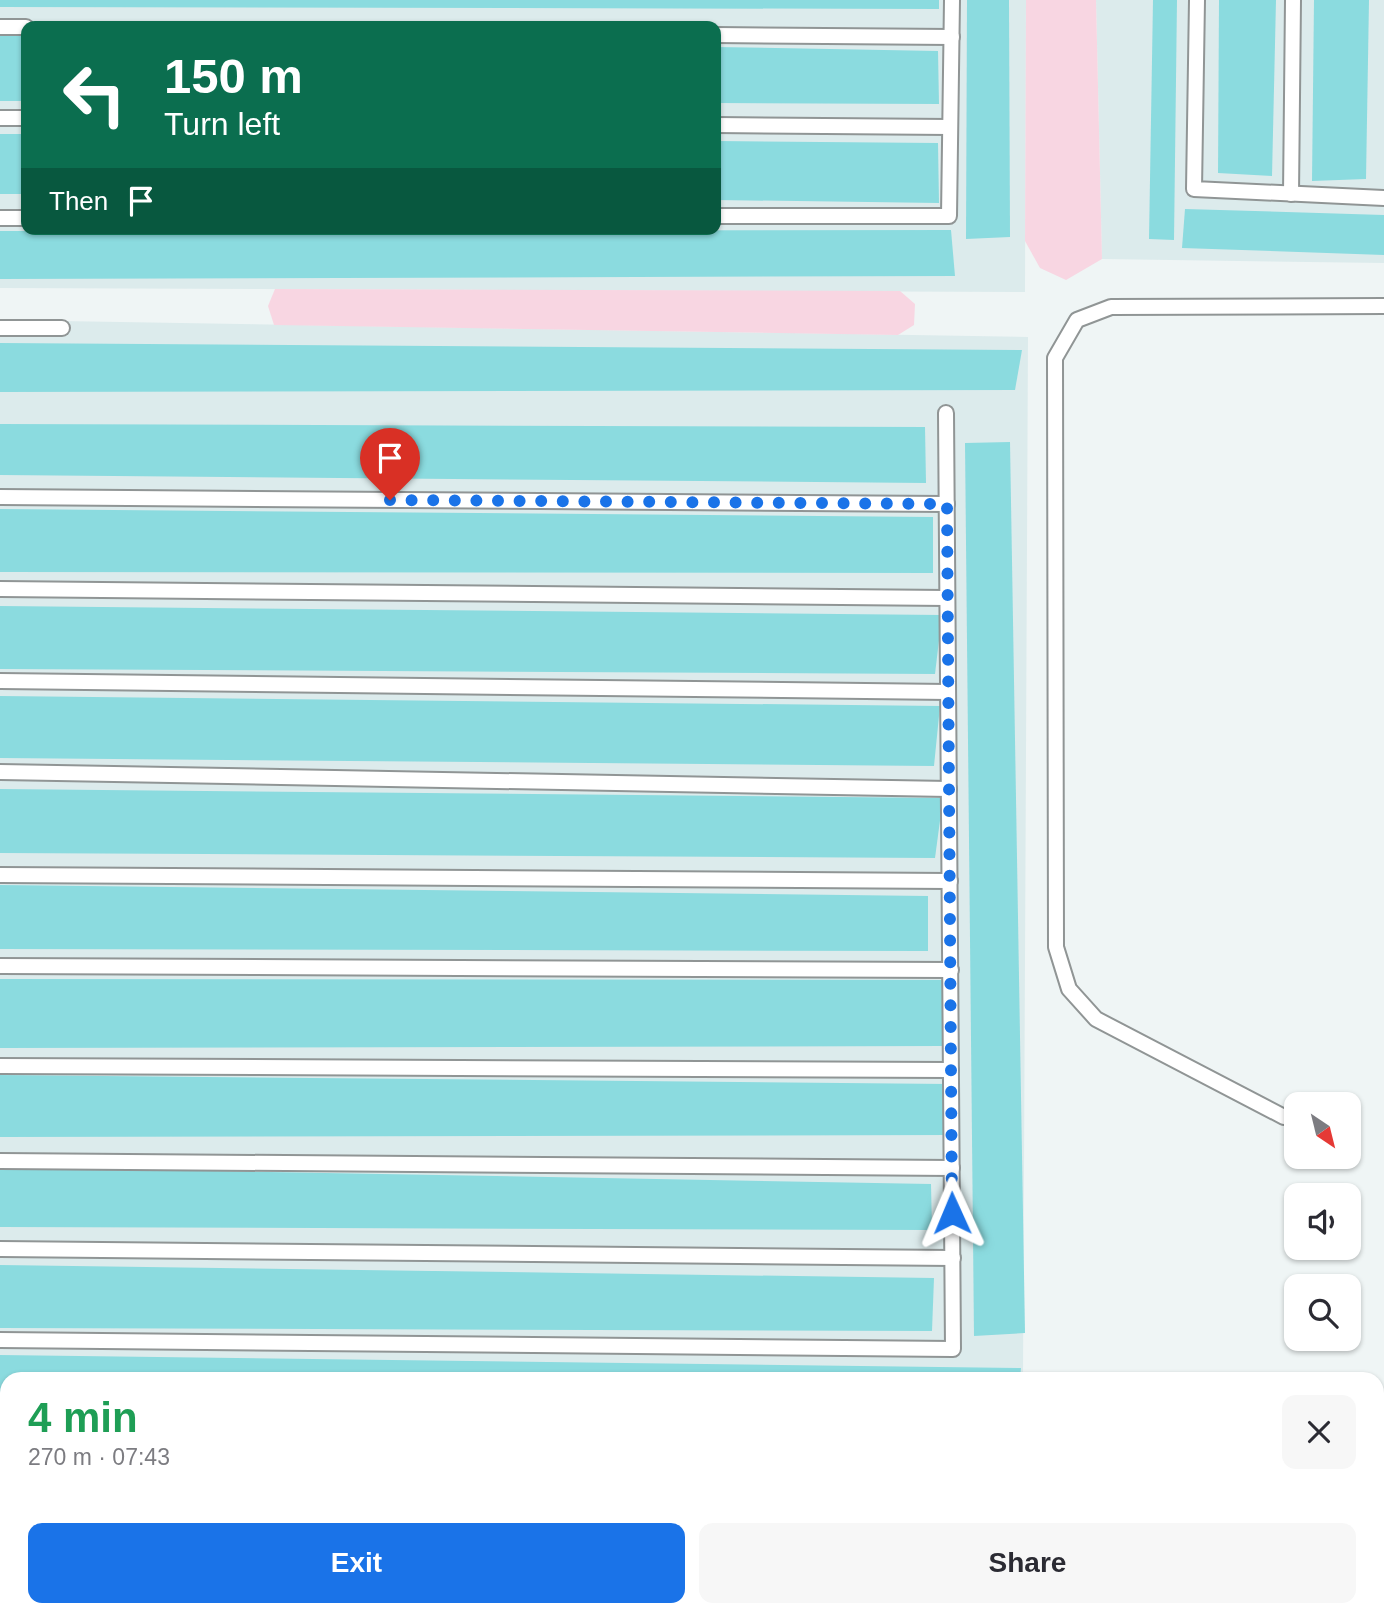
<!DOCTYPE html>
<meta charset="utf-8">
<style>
body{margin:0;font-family:Helvetica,sans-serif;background:#f7f7f7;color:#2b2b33;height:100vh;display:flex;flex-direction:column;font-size:26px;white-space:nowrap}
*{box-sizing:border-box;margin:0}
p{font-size:23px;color:#7c7c81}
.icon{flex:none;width:38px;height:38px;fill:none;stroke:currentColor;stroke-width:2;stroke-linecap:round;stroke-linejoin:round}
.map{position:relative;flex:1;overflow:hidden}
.panel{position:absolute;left:0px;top:1372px;width:1384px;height:245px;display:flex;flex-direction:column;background:#fff;border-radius:21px 21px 0 0;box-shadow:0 2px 5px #0004}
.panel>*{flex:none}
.hud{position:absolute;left:21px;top:21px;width:700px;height:214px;border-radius:14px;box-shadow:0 2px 5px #0004;background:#0b6e4f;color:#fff;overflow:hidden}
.needle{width:46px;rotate:145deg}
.buttons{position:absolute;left:1284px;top:1092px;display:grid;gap:14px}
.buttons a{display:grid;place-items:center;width:77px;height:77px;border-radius:14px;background:#fff;box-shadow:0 2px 5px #0004;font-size:35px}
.pin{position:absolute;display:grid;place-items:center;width:60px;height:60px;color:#fff;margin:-72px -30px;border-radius:50% 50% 50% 0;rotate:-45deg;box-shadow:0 0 7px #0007}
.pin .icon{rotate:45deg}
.me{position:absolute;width:77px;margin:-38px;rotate:359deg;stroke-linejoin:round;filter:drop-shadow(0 0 5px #0008)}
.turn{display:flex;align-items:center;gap:24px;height:147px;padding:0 28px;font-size:32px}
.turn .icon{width:91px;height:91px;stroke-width:2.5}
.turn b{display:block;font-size:49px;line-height:60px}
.then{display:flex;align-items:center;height:66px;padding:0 28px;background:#0003;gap:14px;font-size:26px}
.round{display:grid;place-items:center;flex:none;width:74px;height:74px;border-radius:14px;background:#f7f7f7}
.head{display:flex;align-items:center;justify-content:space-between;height:119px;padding:0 28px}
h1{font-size:42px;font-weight:700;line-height:52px;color:#1e9e55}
.cta{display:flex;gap:14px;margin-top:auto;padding:14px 28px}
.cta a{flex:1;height:80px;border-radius:14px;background:#1a73e8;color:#fff;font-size:28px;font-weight:700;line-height:80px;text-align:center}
.cta a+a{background:#f7f7f7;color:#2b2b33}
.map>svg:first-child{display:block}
</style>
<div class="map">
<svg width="1384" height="1617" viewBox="0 0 1384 1617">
<rect width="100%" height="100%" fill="#eff5f5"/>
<g fill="#dcebec" fill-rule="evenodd">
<path d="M0 0H1026L1025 292 0 288ZM26 26H716V229H26Z"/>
<path d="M1096 0H1384V263L1102 259Z"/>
<path d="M0 320 1028 337 1023 1379H7V1610H1023L1022 1617H0Z"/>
</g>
<g fill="#f8d6e2">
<path d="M1026 0H1096L1102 259 1066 280 1040 268 1025 241Z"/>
<path d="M275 289 900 291 915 304 914 325 898 335 274 325 268 306Z"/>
<path d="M1384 1599V1617H1334L1353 1610H1377V1601Z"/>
</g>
<g fill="#8bdbdf">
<path d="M0 0H939V9L0 7Z"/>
<path d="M967 0H1009L1010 237 966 239Z"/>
<path d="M1153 0H1177L1174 240 1149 239Z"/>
<path d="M1219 0H1276L1272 176 1218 173Z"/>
<path d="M1314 0H1369L1366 179 1312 181Z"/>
<path d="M0 34 26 35V101H0Z"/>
<path d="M716 47 938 51 939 104 716 103Z"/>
<rect x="0" y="134" width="26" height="60"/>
<path d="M716 141 938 143 939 203 716 200Z"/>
<path d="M1185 209 1384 215V255L1182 248Z"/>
<path d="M951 230 955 276 0 279V231Z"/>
<path d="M0 343 1022 350 1015 390 0 392Z"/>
<path d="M0 424 925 427 926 483 0 475Z"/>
<path d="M1010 442 1025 1333 974 1336 965 443Z"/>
<path d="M0 509 933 517V573L0 572Z"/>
<path d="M0 606 942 615 935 674 0 669Z"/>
<path d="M0 696 940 706 934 766 0 758Z"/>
<path d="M0 789 943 798 935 858 0 853Z"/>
<path d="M0 885 928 896V951L0 949Z"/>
<path d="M0 979 945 980 942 1046 0 1048Z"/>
<path d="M0 1075 949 1084V1135L0 1137Z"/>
<path d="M0 1167 931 1184 932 1230 0 1227Z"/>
<path d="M0 1265 934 1278 932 1331 0 1328Z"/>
<path d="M0 1355 1021 1368 1020 1379H7V1421H0Z"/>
<rect x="32" y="1610" width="68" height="7"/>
<rect x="127" y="1610" width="67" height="7"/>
<rect x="225" y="1610" width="61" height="7"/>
<path d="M322 1610H377L378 1617H322Z"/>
<rect x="420" y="1610" width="54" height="7"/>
<rect x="514" y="1610" width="59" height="7"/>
<rect x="609" y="1610" width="56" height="7"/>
<rect x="699" y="1610" width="62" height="7"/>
<rect x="793" y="1610" width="65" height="7"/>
<path d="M891 1610H949L950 1617H891Z"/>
</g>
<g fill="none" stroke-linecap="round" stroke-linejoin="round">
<defs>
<g id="lane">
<path d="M1197 0 1194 189 1384 198"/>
<path d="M0 27H26"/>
<path d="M716 35 952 37"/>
<path d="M0 118H26"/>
<path d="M716 125 950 127"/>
<path d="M1291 194 1293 0"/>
<path d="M716 216H949L952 0"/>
<path d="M0 218H26"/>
<path d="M0 328H62"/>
<path d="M0 497 947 504"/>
<path d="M0 589 947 598"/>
<path d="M0 681 948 692"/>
<path d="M0 772 949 789"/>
<path d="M0 875 950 881"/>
<path d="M0 966 951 970"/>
<path d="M0 1066 951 1070"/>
<path d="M1284 1117 1096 1019 1069 989 1056 947 1055 358 1077 320 1111 307 1384 306"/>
<path d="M0 1161 952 1168"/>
<path d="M0 1249 953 1258"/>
<path d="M0 1340 953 1349 946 413"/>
<path d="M0 1441H7"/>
<path d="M12 1610V1617"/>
<path d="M302 1610 303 1617"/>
<path d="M396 1610V1617"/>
<path d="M488 1610V1617"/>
<path d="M682 1610V1617"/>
<path d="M875 1610V1617"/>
<path d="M955 1610V1617"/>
<path d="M112 1617V1610"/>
<path d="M209 1617V1610"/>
<path d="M590 1617V1610"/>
<path d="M775 1617V1610"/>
</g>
</defs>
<use href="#lane" stroke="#909595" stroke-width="18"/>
<use href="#lane" stroke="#fff" stroke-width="14"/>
</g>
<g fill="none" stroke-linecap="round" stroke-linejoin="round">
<path stroke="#1a73e8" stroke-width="12" stroke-dasharray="0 21.6" d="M390 500 947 504 952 1213"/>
</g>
</svg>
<div class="buttons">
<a><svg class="needle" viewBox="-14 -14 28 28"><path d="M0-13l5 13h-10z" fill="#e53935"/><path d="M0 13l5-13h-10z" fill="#7c7c81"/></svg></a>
<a><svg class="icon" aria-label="sound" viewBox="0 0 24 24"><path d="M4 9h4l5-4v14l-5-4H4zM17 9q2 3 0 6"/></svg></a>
<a><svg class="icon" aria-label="search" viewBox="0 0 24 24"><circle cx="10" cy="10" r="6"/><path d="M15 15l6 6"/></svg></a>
</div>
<div class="pin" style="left:390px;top:500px;background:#d93025"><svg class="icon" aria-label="arrive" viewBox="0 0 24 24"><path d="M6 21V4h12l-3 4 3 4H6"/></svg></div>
<svg class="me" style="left:952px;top:1213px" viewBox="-20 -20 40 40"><path d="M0-17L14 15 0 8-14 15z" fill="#1a73e8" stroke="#fff" stroke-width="4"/></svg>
<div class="hud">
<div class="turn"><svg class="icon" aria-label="left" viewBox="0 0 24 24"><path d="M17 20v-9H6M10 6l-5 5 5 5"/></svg><div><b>150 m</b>Turn left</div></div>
<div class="then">Then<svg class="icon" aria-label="arrive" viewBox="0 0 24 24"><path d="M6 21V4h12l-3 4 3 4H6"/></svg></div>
</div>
<section class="panel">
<div class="head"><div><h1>4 min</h1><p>270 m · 07:43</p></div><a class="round"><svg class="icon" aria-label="close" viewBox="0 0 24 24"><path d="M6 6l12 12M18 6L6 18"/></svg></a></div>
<div class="cta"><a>Exit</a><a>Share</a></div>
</section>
</div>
